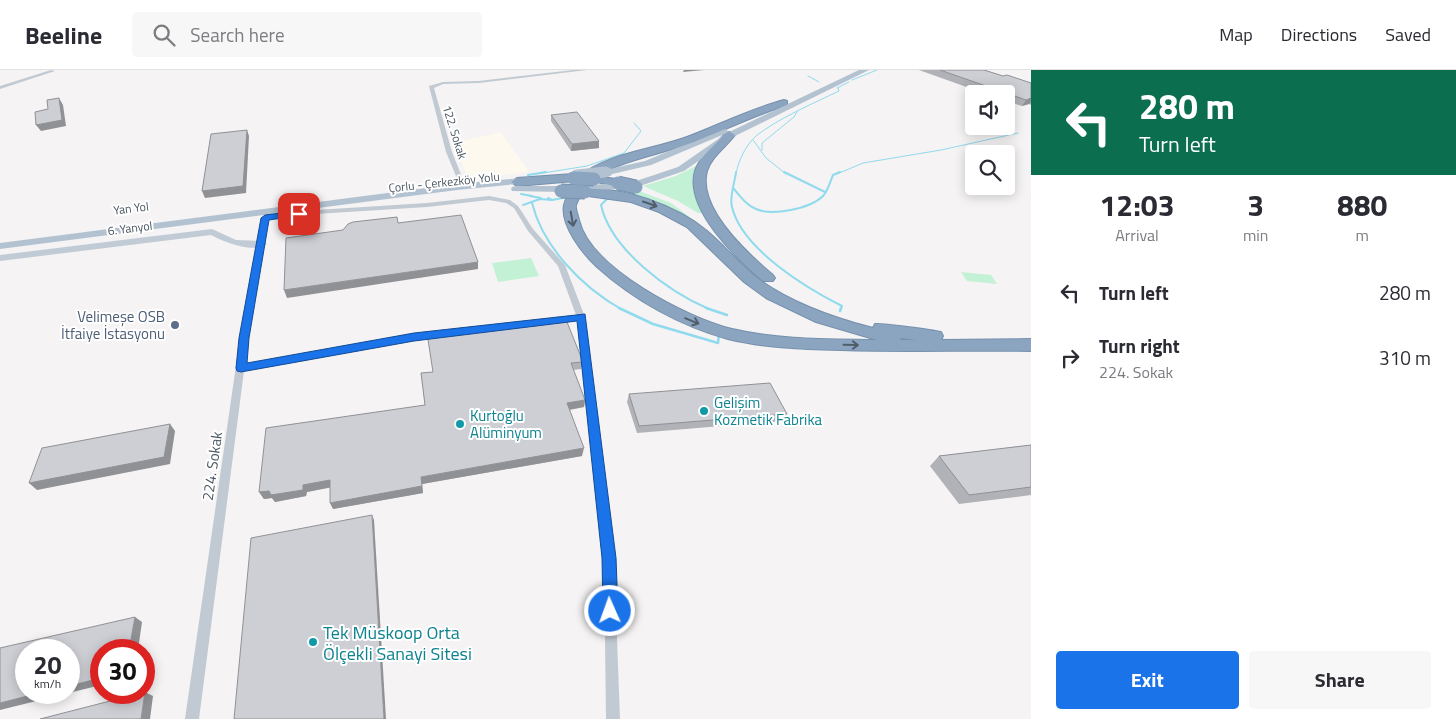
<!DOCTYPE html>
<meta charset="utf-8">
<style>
body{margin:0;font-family:"Titillium Web",sans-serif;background:#f7f7f7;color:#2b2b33;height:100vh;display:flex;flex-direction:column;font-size:19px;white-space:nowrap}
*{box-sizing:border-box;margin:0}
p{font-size:16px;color:#7c7c81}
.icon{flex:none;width:28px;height:28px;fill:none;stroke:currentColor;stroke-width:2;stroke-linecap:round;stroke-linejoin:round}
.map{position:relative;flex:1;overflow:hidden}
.drawer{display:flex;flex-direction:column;background:#fff;width:425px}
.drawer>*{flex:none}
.top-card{background:#0b6e4f;color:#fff;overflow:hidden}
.controls{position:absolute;left:965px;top:15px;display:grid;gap:10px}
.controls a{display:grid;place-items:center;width:50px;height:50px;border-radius:5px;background:#fff;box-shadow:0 2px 12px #0003;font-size:25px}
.speed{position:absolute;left:15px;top:569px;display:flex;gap:10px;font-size:25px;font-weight:700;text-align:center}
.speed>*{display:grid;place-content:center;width:65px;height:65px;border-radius:50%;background:#fff;box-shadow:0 2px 12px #0003;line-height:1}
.speed small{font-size:12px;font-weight:400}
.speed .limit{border:8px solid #d22;background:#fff;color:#111}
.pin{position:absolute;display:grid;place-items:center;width:42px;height:42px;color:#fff;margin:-21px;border-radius:10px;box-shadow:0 2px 8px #0006}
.me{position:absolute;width:55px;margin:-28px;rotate:358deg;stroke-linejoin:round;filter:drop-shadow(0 0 4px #0008)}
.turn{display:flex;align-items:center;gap:18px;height:105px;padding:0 25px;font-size:22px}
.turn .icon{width:65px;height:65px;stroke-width:2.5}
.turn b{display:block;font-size:35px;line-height:42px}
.eta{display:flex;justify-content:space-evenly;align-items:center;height:85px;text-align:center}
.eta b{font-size:30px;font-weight:700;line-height:35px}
.button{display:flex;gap:10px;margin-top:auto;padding:10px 25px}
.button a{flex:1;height:58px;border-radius:5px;background:#1a73e8;color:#fff;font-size:20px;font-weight:700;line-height:58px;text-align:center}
.button a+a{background:#f7f7f7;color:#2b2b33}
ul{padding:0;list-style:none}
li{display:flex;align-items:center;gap:15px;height:65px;padding:0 25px}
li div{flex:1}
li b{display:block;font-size:19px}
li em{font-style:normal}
header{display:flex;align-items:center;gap:30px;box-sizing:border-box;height:70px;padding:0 25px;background:#fff;border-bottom:1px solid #e1e1e2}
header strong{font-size:24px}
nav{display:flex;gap:28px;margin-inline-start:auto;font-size:18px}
.search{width:350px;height:45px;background:#f7f7f7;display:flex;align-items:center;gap:12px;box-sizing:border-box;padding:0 18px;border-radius:5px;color:#7c7c81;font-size:19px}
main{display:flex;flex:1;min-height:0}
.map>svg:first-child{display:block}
</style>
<header>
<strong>Beeline</strong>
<div class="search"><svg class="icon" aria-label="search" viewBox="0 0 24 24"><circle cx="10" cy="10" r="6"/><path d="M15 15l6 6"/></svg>Search here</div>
<nav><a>Map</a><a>Directions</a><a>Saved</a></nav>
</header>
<main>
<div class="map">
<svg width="1031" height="649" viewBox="0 0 1031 649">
<rect width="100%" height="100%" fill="#f5f3f3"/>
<path fill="#fdf9ef" d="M501 62 529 102 469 110 453 73Z"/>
<g fill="#c3f1d5">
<path d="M698 95 695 114 705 143H698L678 131 643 116 676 106Z"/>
<path d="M631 118 671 133 703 157 615 120Z"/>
<path d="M531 188 539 206 498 212 492 193Z"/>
<path d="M961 202 991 205 997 214 967 211Z"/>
</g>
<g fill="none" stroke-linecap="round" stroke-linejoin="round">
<g stroke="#90daee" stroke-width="1">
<path d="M808 6 819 12"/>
<path d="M852 10 877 0"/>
<path d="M837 18 849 12"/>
<path d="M753 70 766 88 786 104"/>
<path d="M762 80V73L794 47 797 42"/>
<path d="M537 104 587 96 624 83 641 61 634 53"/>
<path d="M736 104C738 91 746 75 756 66 777 49 814 33 839 21L838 18"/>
<path d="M837 104 863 93 941 80 1018 63"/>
</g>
<g stroke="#90daee" stroke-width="2">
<path d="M736 102C735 112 729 127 732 137 742 179 806 218 842 236L841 239"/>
<path d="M784 102 825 122"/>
<path d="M528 105 546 102"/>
<path d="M733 118C740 126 746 135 756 139 772 146 810 139 823 126 828 121 830 112 833 105L840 102"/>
<path d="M521 124 532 126"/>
<path d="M530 126 541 128"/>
<path d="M609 127 601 135C611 180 669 222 709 239"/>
<path d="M548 128 552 130 563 128"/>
<path d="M532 133C543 177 582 217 621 239"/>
<path d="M523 135 540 129 552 130"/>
</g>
<g stroke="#90daee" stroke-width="2.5">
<path d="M619 238 653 254 718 273 719 264"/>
<path d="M706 238 727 245"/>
<path d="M840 241 841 238"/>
</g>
<defs>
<g id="highway">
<path d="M784 30 787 31V35C755 45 725 60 694 72 661 84 627 89 596 106L622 110 624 113 622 116 618 117 589 110 583 119C623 116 677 136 707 161 726 177 741 196 761 211 794 234 834 248 873 258L875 254C881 253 933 260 941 262L943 266 941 270 1031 269V281C968 280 905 282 841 280 804 279 765 278 728 269 680 256 634 230 597 197 583 184 560 155 564 135 566 127 571 118 575 111L517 116 511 112 517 108 573 104 578 107C608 83 652 80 687 67 719 55 750 39 784 30ZM581 125 631 132 659 142 687 157 744 212 766 228 816 252 877 270C829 269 779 270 732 259 687 248 590 198 579 150 578 145 575 139 576 135 577 132 579 128 581 125ZM901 268 916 270H900Z"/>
<path d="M730 62 735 65C726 77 711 87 707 101 697 138 748 184 773 205L775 208 773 211H763C737 189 684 139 695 101 700 86 716 74 726 63Z"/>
</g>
</defs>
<use href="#highway" stroke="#7690ad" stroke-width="2"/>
<g fill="#c1cad2" fill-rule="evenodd">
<path d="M51 0 55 1 0 19V16Z"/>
<path d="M573 0H587L479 13 443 14 434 18 452 82 466 117 461 118 446 82 429 16 443 12 479 11Z"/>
<path d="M489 126 510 130 518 136 533 159 565 195 585 247 614 488 620 649H606L604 488 577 250 555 253 551 250 555 247 576 245 558 196 528 161 514 138 506 133 489 130 427 137 316 144 313 142 316 140 427 133Z"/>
<path d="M265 146 268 148 245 294 438 261 442 264 438 267 244 301 199 649H185L240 268 262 148Z"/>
</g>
<path fill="#c1cbd6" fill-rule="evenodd" d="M212 159 236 170 262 171 267 174C253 184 224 172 211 165L0 191V185Z"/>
<g fill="#b3c2d1" fill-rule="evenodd">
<path d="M859 0H869L733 67 684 101 637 117 582 122 577 119 582 116 636 111 678 97 727 63Z"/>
<path d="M724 58 728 61 727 63 651 95 608 105 603 102 605 100 645 91Z"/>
<path d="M532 107 537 110 536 112 457 120 0 179V173L457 114Z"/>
<path d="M516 116H562L567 119 562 122 512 121 511 119 512 117Z"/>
</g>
<use href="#highway" fill="#8ba5c1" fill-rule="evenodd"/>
<defs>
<g id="highway-bridge">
<path d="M573 108 594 109"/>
<path d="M618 113 636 117"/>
<path d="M561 121 585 122"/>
</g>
</defs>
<use href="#highway-bridge" stroke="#7690ad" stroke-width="15" stroke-linecap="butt"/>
<path stroke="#b3c2d1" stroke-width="9" d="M592 104 608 102"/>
<path stroke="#b3c2d1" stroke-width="11" d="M577 105 605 102"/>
<use href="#highway-bridge" stroke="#8ba5c1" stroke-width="13"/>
</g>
<g fill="#b0b2b7">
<path d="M919 0H984L1003 6 1031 13V35L1029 34 1022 36 1006 31V24H986Z"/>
<path d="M551 45 599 71V78L571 81 551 51Z"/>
<path d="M582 292 581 299 573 300 585 330 584 337 570 340 582 386 422 414 423 423 333 439 330 417 307 422 306 426 275 432 272 428 264 429 259 422 425 335 421 303Z"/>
<path d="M629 324 787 344 783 351 637 363 627 332Z"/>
<path d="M1031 375V425L959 434 930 396 939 386Z"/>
</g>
<g fill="#909195">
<path d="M684 0H704L683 2Z"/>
<path d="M59 28 63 35 66 56 41 61 36 55Z"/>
<path d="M1031 28V32L1029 34 1022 36 1026 30Z"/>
<path d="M247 60 249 66 246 123 205 128 202 121Z"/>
<path d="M599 71V78L571 81 572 74Z"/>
<path d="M478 192V199L287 228 284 220Z"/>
<path d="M585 330 584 337 566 340 567 333Z"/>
<path d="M170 354 175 361 170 394 37 420 29 413Z"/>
<path d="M584 378 582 386 422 414 423 423 333 439 330 433 421 407Z"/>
<path d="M330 410 333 417 307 422 306 426 275 432 272 428 264 429 259 422Z"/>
<path d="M372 445 374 450 386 649H384Z"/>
<path d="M135 547 142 552 138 580H129Z"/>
<path d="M101 608V615L0 640V633L43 622H69V616Z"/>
<path d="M145 622 153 626 150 649H141Z"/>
</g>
<g fill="#cdcfd5" stroke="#909195">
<path d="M940 0H984L1003 6 1007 5 1031 13V28L1026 30Z"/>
<path d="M59 28 62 50 36 55 35 42 48 39 47 30Z"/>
<path d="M577 42 599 71 572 74 551 45Z"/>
<path d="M247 60 243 116 202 121 211 64Z"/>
<path d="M461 145 478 192 284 220 286 168 343 160 348 154 353 152 397 147 398 153Z"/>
<path d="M565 247 581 287 582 292 571 293 585 330 567 333 584 378 421 407 422 416 330 433V410L303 415V420L271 425 269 421 259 422 266 358 425 335 421 303 433 302 427 263Z"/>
<path d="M770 313 787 344 639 356 629 324Z"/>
<path d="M170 354 164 387 29 413 42 378Z"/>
<path d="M1031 375V417L969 425 939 386Z"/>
<path d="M372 445 384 649H234L251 468Z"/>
<path d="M135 547 129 580H101V608L69 616V580H26V622H43L0 633V578Z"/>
<path d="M145 622 141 649H40Z"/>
</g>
<defs><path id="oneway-shaft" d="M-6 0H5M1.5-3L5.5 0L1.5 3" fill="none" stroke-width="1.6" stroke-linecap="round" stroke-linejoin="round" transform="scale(1.25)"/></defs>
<g stroke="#505e6b">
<use href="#oneway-shaft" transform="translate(650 134) rotate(19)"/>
<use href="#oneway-shaft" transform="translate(572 149) rotate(80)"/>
<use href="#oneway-shaft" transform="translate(692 251) rotate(22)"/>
<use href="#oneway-shaft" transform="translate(851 275) rotate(1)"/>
</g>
<path fill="#1a73e8" stroke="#114b97" d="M299 141 302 142V145L269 150 249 268 247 293 414 263 585 244 616 488 618 541 615 547 610 549 605 547 603 541 602 488 577 251 414 271 241 302 237 301 236 298 239 268 261 148 265 145Z"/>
<circle fill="#5c6f8a" stroke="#fff" stroke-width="2" cx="175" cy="255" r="5"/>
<g fill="#0f9aa8" stroke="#fff" stroke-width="2">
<circle cx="704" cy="341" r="5"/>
<circle cx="460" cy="354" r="5"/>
<circle cx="313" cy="572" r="5"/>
</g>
<g text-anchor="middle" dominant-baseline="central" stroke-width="4" stroke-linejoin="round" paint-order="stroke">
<g font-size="12" fill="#4a5661" stroke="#fff">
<text transform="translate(455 62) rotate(73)">122. Sokak</text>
<text transform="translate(444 112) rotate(-6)">Çorlu - Çerkezköy Yolu</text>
<text transform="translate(131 138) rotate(-7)">Yan Yol</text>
<text transform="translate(130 158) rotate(-7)">6. Yanyol</text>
</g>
<g font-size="15" fill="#4e5e75" stroke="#fff" text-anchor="end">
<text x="165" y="246">Velimeşe OSB<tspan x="165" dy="17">İtfaiye İstasyonu</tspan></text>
</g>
<g font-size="15" fill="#0d838f" stroke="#fff" text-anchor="start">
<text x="714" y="332">Gelişim<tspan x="714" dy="17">Kozmetik Fabrika</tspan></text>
<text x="470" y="345">Kurtoğlu<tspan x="470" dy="17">Alüminyum</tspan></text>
</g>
<g font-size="15" fill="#4a5661" stroke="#fff">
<text transform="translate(212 396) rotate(-82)">224. Sokak</text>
</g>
<g font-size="18" fill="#0d838f" stroke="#fff" text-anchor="start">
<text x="323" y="562">Tek Müskoop Orta<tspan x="323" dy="21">Ölçekli Sanayi Sitesi</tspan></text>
</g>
</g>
</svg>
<div class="controls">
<a><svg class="icon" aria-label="sound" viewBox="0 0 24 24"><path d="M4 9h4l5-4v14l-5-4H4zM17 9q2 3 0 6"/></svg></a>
<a><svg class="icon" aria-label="search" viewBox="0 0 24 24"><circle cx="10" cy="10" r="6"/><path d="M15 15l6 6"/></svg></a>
</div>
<div class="speed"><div>20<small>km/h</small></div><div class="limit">30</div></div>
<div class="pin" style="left:299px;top:144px;background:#d93025"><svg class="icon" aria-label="arrive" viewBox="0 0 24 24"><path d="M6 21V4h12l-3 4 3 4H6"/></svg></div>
<svg class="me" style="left:610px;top:541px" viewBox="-20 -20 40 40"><circle r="17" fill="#1a73e8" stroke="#fff" stroke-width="3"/><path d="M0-11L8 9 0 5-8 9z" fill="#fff"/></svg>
</div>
<section class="drawer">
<div class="top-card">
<div class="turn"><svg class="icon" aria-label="left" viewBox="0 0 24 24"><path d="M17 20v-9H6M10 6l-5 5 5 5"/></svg><div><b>280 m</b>Turn left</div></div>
</div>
<div class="eta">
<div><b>12:03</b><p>Arrival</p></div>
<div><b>3</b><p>min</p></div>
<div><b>880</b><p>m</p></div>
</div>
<ul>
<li><svg class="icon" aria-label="left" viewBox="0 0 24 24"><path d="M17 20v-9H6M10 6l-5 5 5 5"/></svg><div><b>Turn left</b></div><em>280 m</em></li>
<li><svg class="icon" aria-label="right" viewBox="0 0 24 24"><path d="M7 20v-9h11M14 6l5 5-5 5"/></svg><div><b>Turn right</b><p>224. Sokak</p></div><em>310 m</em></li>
</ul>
<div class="button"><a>Exit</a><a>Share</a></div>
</section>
</main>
